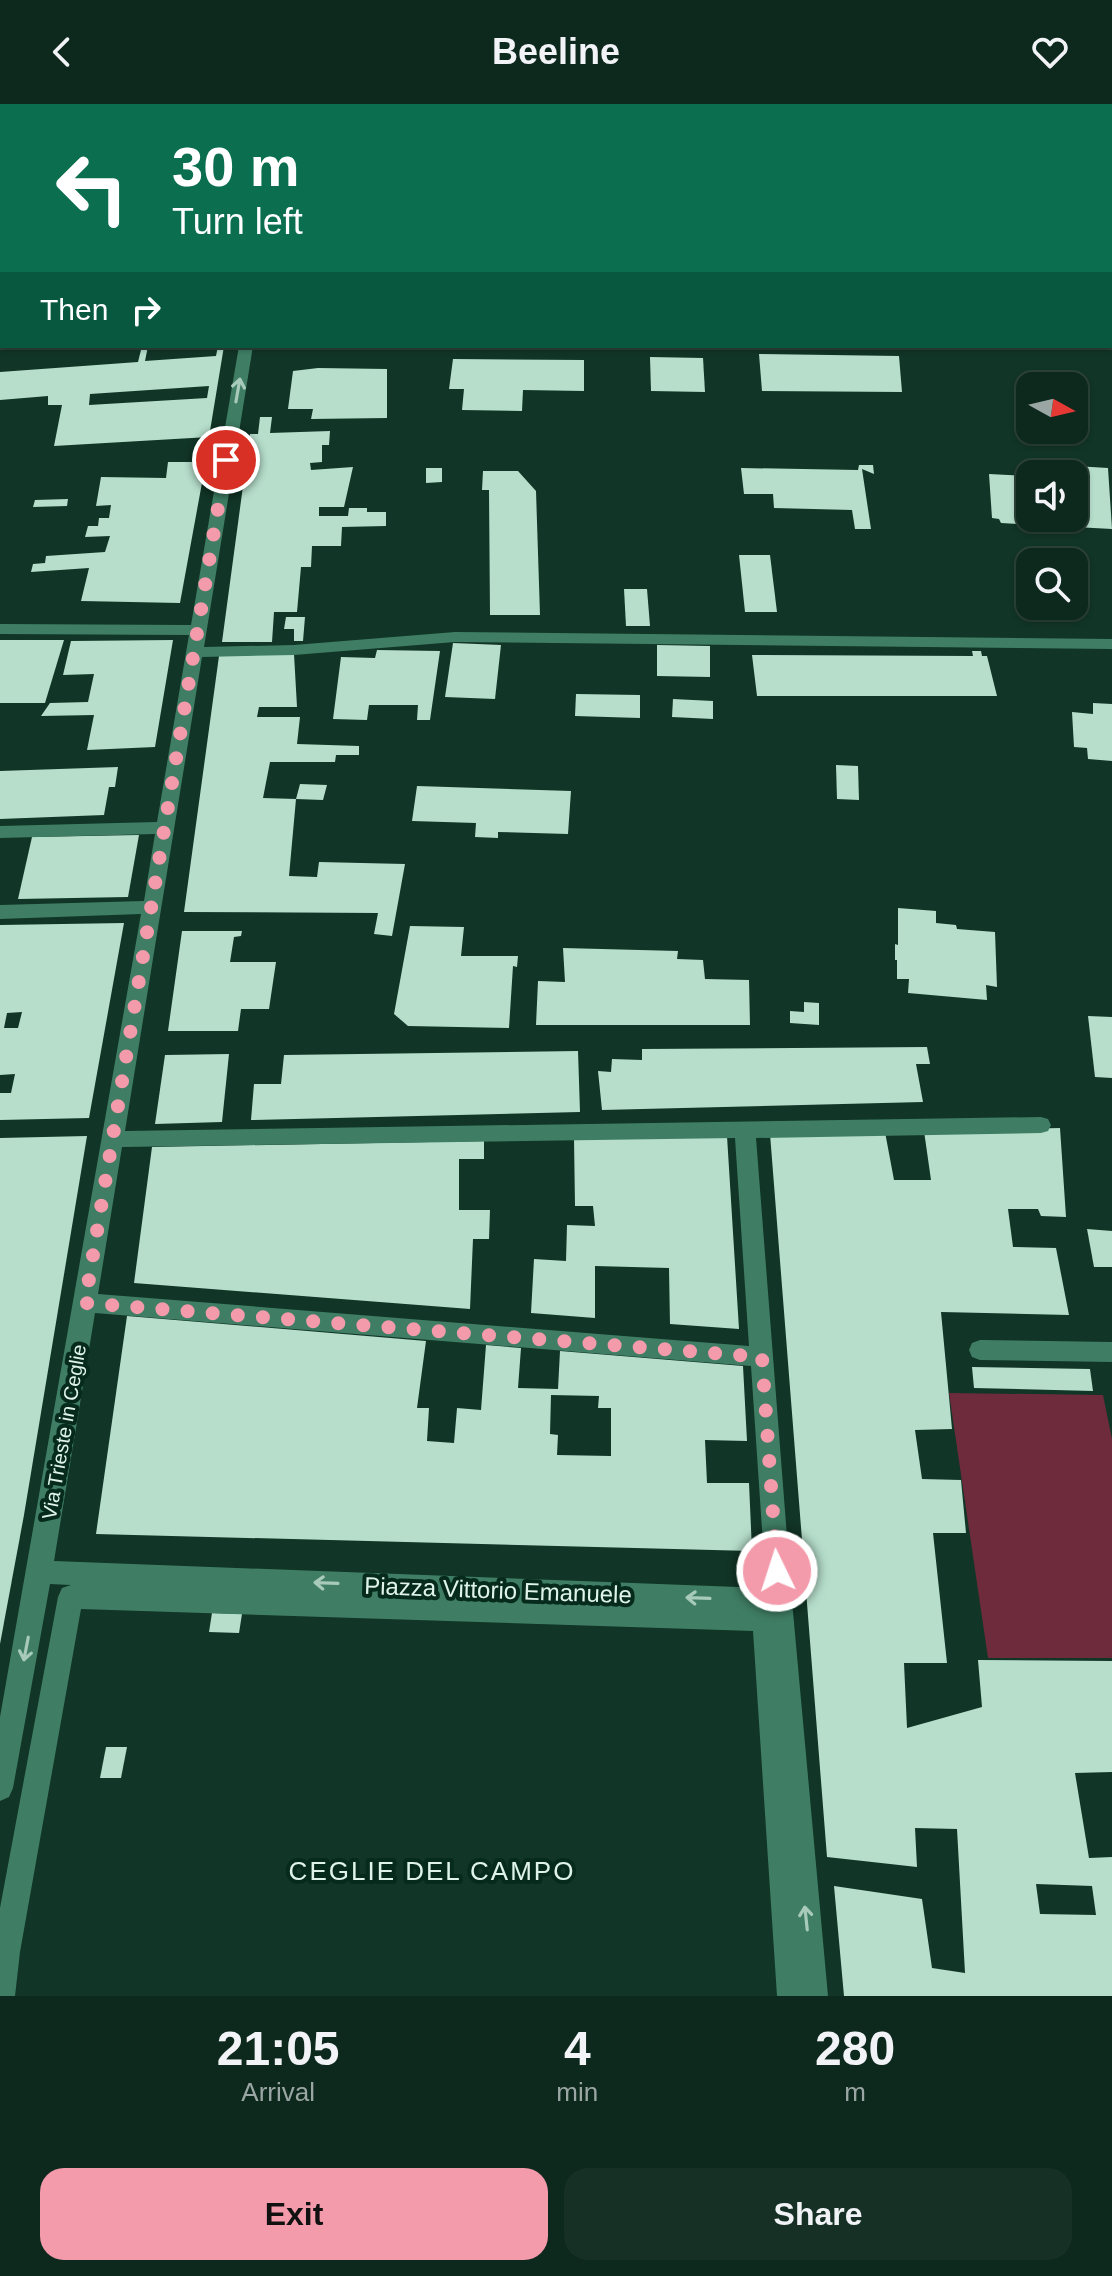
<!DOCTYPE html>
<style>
body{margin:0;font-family:Arial,sans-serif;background:#163026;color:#f1f3f6;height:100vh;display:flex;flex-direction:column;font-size:30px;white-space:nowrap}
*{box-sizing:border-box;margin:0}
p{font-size:26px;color:#9aa6a4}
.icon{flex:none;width:44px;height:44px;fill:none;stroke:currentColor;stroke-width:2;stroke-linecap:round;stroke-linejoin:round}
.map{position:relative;height:1892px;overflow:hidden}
.drawer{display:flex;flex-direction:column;background:#0d281d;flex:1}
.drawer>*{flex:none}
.hud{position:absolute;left:0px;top:0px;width:1112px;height:244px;box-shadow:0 2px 6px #0004,0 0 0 2px #2d443b;background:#0b6e4f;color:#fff;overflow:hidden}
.needle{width:52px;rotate:98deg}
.controls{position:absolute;left:1016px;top:268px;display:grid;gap:16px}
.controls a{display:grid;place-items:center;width:72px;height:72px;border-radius:16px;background:#0d281d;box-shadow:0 2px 6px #0004,0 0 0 2px #2d443b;font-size:40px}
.pin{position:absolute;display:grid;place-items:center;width:68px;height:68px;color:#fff;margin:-34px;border:4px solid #fff;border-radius:50%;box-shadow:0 2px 8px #0007}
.me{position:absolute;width:88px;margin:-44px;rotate:356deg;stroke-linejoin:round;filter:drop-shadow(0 0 6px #0008)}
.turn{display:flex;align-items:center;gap:28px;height:168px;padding:0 40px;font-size:36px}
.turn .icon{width:104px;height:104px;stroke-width:2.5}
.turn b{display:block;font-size:56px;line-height:68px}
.then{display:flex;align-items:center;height:76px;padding:0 40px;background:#0003;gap:16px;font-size:30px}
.eta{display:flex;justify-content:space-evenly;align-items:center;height:136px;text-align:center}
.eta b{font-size:48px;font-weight:600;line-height:56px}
.action{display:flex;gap:16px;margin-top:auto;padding:16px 40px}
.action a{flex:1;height:92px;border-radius:24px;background:#f39aab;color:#111;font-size:32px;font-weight:600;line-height:92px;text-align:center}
.action a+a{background:#163026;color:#f1f3f6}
header{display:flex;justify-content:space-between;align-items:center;height:104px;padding:0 40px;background:#0d281d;font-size:36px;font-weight:600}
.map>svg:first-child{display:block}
</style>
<header><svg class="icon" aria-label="back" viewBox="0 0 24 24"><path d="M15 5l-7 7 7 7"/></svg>Beeline<svg class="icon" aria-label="heart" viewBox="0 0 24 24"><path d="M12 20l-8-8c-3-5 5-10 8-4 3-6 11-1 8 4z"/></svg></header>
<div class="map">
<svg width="1112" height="1892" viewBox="0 0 1112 1892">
<rect width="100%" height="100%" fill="#113527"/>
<path fill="#6d2b3c" d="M949 1289 1103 1291 1112 1335V1554H988Z"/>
<g fill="#b6decb" fill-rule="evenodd">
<path d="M142 242H148L145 257 216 252 218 242H224L209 333 54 342 62 301H48V292L0 296V268L138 258ZM209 282 207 294 89 301 90 290Z"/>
<path d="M759 250 899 252 902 288 762 287Z"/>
<path d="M650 253 703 254 705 288 651 287Z"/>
<path d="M453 255 584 256V287L523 286 522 307 462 306 464 285H449Z"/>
<path d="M318 264 387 265V314L311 315 313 305H288L293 267Z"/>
<path d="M260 313H272L270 329 330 327 329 341H322V358L310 359 311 366 353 363 344 403H319V412H348L349 404H367V408H386V422L342 423 341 442H312L311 463H301L297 508H274L272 538H222L250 330H258Z"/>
<path d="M200 346H208L180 499 81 497 89 464 31 468 33 460 45 459 46 452 105 448 110 432 85 433 88 422H98L99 414H109L111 401 96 402 101 373 166 374 168 358H198Z"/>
<path d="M859 361H873L874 370 862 365 871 425H855L852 406 774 404 773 390H744L741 364 858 366Z"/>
<path d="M1075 362 1108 364 1112 425 1001 419 999 415 992 414 989 370 1030 372V414H1074Z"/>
<path d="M426 364H442V378L426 379Z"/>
<path d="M483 367H518L536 387 540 511H490L489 386H482Z"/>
<path d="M68 395 67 402 33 403 35 396Z"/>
<path d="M739 451H770L777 508H745Z"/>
<path d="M624 485H647L650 522H626Z"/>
<path d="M286 513H305L303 537H294V525H284Z"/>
<path d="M0 536H64L45 599H0Z"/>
<path d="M173 536 155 643 87 646 94 611 41 612 50 599 88 598 94 570 63 571 71 537Z"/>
<path d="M453 539 501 541 495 595 445 593Z"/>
<path d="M657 541 710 542V573L657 572Z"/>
<path d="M377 546 440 547 430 616H417L418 601H369L367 616 333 615 341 553 375 554Z"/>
<path d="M972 547H981L982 552H987L997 592H757L752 551 973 552Z"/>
<path d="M294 550 297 603H259L257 613H300L297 640 359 642V651H336L335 658H270L263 694 296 695 289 772 317 773 319 758 405 760 392 832 374 830 378 809 184 808 219 552Z"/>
<path d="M576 590 640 591V614L575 612Z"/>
<path d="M673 595 713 597V615L672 613Z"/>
<path d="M1093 599 1112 600V657L1088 655 1087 644 1074 643 1072 608 1093 610Z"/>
<path d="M836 661 858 662 859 696 837 695Z"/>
<path d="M118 663 115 683H109L104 711 0 715V667Z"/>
<path d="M300 680 327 681 323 696 296 695Z"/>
<path d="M417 682 571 687 568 730 498 728V734L475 733 476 719 412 717Z"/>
<path d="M139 731 128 793 18 795 32 733Z"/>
<path d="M898 804 936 807V819L956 821 957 825 995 828 997 883 986 881 987 896 908 889 909 875H897V856H895V840L898 841Z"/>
<path d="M124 819 89 1014 0 1016V989H11L15 970 0 971V821ZM22 908 18 924H4L7 909Z"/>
<path d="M410 822 464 823 461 852H518L517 863 513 862 509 924 408 922 394 910Z"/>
<path d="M182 827H242L241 832 234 833 230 858H276L269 905H241L238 927H168Z"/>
<path d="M563 844 678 847 677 855 703 856 705 875 749 876 750 921H536L538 877 565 878Z"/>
<path d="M804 898 819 899V921L790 919V907L804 908Z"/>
<path d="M1088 912 1112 913V974L1095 973Z"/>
<path d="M927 943 930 960H916L923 998 602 1006 598 967 611 968 612 955 642 956V945Z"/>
<path d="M578 947 580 1008 251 1016 254 980H281L284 951Z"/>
<path d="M229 950 222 1018 155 1020 165 951Z"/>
<path d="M1060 1024 1066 1113 1041 1112 1038 1105H1008L1013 1143 1056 1144 1069 1211 941 1208 952 1325 915 1326 922 1375 961 1376 966 1429H933L947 1559H904L907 1624 982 1603 978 1556 1112 1557V1668L1075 1669 1089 1754 1112 1753V1892H844L834 1782 922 1795 932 1864 965 1869 957 1725 915 1724 917 1763 827 1753 770 1030 885 1028 894 1076H931L924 1027ZM1036 1780 1092 1782 1096 1811 1040 1810Z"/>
<path d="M87 1032 24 1411 0 1540V1034Z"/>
<path d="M727 1032 739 1225 670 1220 669 1164 595 1162V1214L531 1209 534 1155 566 1157 567 1121 595 1122 593 1102H575L574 1035Z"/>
<path d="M484 1037V1055H459V1106H490L489 1135H473L470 1205 134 1179 152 1043Z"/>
<path d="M1087 1125 1112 1127V1163H1094Z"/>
<path d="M127 1212 426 1237 417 1304H429L427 1337 454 1339 457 1304 481 1306 486 1241 521 1244 518 1284 558 1285 560 1247 743 1262 747 1337 705 1336 707 1379H749L752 1447 96 1430ZM551 1291 599 1292 598 1304H611V1352L557 1351 558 1331 550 1330Z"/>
<path d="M972 1263 1090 1265 1093 1287 974 1284Z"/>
<path d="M212 1509 242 1510 239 1529 209 1528Z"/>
<path d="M106 1643H127L121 1674H100Z"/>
</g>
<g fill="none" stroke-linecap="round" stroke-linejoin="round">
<g fill="#3f7e64" fill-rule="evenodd">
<path d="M240 0H255L257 2H242Z"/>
<path d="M394 0H419L392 2Z"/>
<path d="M239 242H253L204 543 294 541 455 528 1112 535V545L455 538 294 551 202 553 125 1027 1041 1013 1048 1015 1051 1021 1048 1027 1041 1029 756 1034 792 1497 828 1892H777L753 1527 81 1505 20 1848 15 1892H0V1804L58 1493 62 1484 71 1481 50 1480 13 1684 9 1693 0 1697V1613L141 810 0 815V801L144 797 155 730 0 734V722L157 718 189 531 0 530V520L191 521ZM735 1034 749 1242 98 1190 122 1043ZM95 1209 751 1262 766 1484 54 1457Z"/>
<path d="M980 1236 1112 1238V1258L980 1256 972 1253 969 1246 972 1239Z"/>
</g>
<g fill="#34cf99" fill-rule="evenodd">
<path d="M955 0H971L973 2H957Z"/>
<path d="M1110 46 1112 47V55L1110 54Z"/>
</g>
</g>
<defs><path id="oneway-shaft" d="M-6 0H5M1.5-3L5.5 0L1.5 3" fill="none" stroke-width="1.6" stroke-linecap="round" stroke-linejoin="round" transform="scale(2)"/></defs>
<g stroke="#a7caba">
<use href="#oneway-shaft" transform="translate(238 286) rotate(-80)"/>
<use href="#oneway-shaft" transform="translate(326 1479) rotate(-178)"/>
<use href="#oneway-shaft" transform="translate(698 1494) rotate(-178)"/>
<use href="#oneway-shaft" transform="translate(26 1545) rotate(101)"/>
<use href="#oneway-shaft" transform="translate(806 1814) rotate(-96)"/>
</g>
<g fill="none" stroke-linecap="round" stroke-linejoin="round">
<path stroke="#f39aab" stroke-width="14" stroke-dasharray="0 25.2" d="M226 356 85 1199 762 1253 777 1467"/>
</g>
<g text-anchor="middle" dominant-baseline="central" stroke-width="8" stroke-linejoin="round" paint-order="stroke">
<g font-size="20" fill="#dff3e9" stroke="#062b1d">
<text transform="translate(64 1328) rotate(-80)">Via Trieste in Ceglie</text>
</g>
<g font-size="24" fill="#dff3e9" stroke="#062b1d">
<text transform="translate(498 1486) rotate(2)">Piazza Vittorio Emanuele</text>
</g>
<g font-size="26" letter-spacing="2" fill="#dff3e9" stroke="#062b1d">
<text x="432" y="1767">CEGLIE DEL CAMPO</text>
</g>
</g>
</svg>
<div class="controls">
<a><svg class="needle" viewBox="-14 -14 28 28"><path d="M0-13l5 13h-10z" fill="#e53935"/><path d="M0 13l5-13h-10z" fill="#9aa6a4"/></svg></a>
<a><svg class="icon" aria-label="sound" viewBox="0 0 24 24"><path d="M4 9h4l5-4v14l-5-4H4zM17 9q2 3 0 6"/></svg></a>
<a><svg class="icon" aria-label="search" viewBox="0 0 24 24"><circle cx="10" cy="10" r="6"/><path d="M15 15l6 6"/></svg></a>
</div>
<div class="pin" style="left:226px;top:356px;background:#d93025"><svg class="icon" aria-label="arrive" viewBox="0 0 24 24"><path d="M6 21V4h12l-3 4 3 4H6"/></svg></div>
<svg class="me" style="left:777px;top:1467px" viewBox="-20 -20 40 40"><circle r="17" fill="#f39aab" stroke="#fff" stroke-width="3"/><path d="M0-11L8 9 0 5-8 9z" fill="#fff"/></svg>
<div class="hud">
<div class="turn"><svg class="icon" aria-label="left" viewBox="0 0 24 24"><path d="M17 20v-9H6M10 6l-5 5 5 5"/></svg><div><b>30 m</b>Turn left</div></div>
<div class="then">Then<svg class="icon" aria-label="right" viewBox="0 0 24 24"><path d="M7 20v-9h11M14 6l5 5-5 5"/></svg></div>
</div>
</div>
<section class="drawer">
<div class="eta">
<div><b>21:05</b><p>Arrival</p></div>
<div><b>4</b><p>min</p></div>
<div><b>280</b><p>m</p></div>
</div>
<div class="action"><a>Exit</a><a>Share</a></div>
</section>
